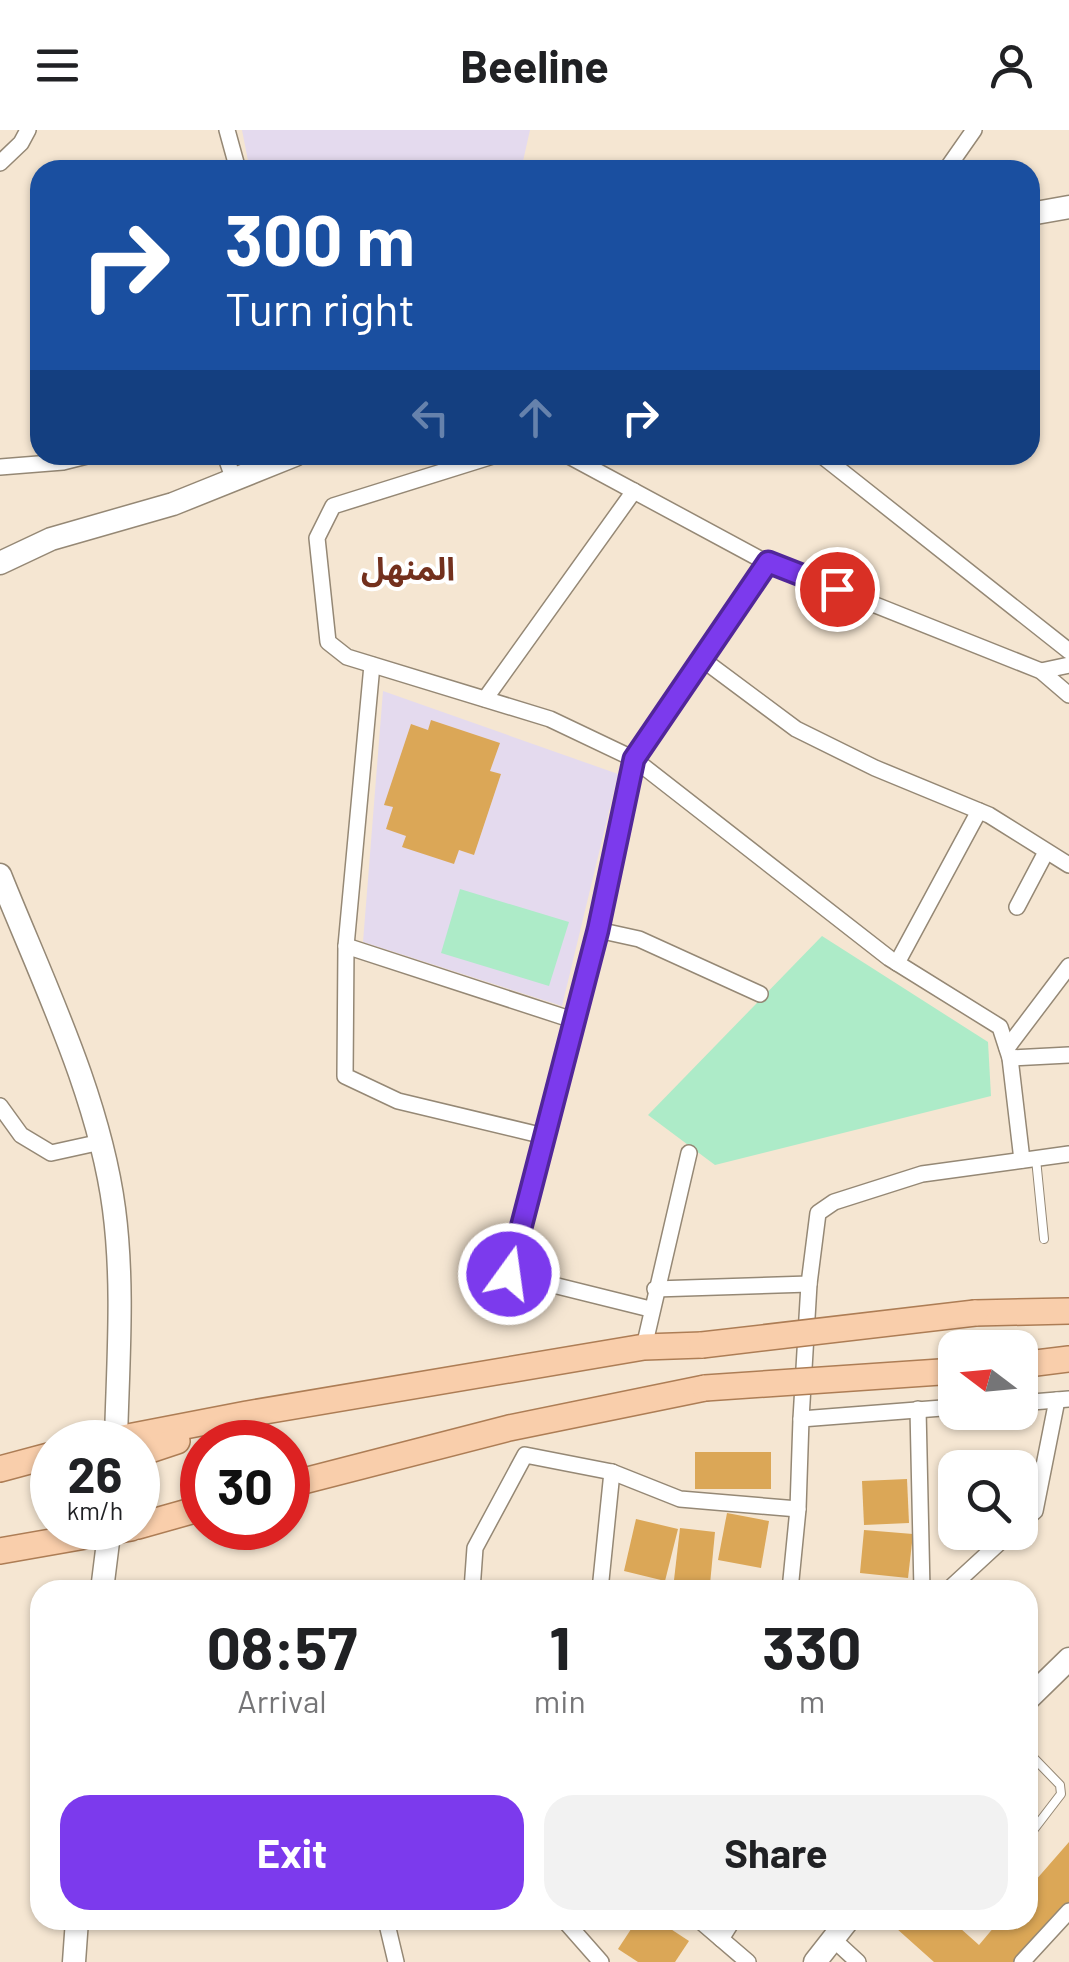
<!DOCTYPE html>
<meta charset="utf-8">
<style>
body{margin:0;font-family:Barlow,"Noto Sans Arabic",sans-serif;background:#f2f2f2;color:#202124;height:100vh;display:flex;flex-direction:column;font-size:38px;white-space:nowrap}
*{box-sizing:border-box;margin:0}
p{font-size:32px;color:#757577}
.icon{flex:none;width:55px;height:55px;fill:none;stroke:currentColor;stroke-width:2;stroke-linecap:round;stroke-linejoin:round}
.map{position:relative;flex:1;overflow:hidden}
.drawer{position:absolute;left:30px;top:1450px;width:1008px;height:350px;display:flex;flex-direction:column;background:#fff;border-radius:30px;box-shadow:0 2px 8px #0004}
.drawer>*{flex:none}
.banner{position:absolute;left:30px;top:30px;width:1010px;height:305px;border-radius:30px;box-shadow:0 2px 8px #0004;background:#1a4fa0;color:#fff;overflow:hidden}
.needle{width:65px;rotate:286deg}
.tools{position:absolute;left:938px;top:1200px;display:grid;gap:20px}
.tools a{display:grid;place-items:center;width:100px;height:100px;border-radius:20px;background:#fff;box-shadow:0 2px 8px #0004;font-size:50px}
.speed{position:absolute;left:30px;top:1290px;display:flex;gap:20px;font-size:50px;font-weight:700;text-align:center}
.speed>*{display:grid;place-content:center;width:130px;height:130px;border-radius:50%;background:#fff;box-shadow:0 2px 8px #0004;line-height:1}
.speed small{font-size:25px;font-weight:400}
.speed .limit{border:15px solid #d22;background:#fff;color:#111}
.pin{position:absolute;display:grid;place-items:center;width:85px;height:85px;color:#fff;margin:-42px;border:5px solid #fff;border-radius:50%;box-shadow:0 2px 10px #0007}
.me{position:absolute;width:110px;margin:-55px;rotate:14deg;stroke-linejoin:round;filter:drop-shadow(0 0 8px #0008)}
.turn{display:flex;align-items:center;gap:35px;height:210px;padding:0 30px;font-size:45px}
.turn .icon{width:130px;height:130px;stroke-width:2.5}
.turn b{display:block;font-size:70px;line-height:85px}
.lanes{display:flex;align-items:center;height:95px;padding:0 30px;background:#0003;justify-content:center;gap:50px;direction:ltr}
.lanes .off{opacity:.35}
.eta{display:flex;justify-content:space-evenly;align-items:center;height:170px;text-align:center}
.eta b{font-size:60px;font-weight:700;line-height:70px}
.primary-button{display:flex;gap:20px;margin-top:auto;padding:20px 30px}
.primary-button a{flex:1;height:115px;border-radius:30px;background:#7c3aed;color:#fff;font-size:40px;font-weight:700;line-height:115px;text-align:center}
.primary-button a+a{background:#f2f2f2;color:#202124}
header{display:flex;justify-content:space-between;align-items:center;height:130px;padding:0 30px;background:#fff;font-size:45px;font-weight:700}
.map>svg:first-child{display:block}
</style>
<header><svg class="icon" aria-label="menu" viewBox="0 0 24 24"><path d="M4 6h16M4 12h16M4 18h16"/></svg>Beeline<svg class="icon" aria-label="person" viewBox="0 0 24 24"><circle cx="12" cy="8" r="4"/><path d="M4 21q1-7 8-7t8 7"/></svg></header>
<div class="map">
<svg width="1069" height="1832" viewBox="0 0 1069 1832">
<rect width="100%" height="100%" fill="#f5e6d2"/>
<g fill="#e4daee">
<path d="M242 0H530L521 40H265L249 36Z"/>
<path d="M383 561 618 644 562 876 363 812Z"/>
</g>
<g fill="#adebc8">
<path d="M460 759 569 792 549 856 441 823Z"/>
<path d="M822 806 988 912 991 966 715 1035 648 985Z"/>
</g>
<g fill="#dba757">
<path d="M431 590 500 613 490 641 501 644 474 725 459 720 454 734 402 717 406 706 386 699 393 677 384 675 411 594 428 600Z"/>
<rect x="695" y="1322" width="76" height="37"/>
<path d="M1031 1336 1034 1378 1020 1379V1337Z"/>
<path d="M907 1349 909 1393 864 1395 862 1351Z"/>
<path d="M727 1383 769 1391 761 1438 718 1430Z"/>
<path d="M636 1389 678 1399 665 1451 624 1441Z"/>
<path d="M680 1398 715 1402 710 1454 674 1450Z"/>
<path d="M864 1400 913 1404 908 1448 860 1443Z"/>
<path d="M910 1453V1460H860L859 1455Z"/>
<path d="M628 1454 672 1456 671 1460H627Z"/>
<path d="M1069 1712V1772L1016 1832H934L887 1790H951L979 1815 1000 1790H1028V1759Z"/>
<path d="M637 1790H657L689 1811 675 1832H638L618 1819Z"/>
</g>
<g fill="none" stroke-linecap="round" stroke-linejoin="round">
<defs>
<g id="lane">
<path d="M1036 1029 1044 1109"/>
<path d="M1028 1622 1060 1655 1061 1664 1028 1707"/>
</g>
<g id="street">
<path d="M227 0 238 40"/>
<path d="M0 33 21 13 28 0"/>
<path d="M946 40 974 0"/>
<path d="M225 325 234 350"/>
<path d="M496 325 333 376 317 408 328 512 347 527 550 589 634 629 889 828 1000 897 1010 928 1022 1030"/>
<path d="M567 325 760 429 1041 541 1069 565"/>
<path d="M821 325 1069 521"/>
<path d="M0 337 63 332 91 325"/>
<path d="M702 529 796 599 875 638 989 685 1069 735"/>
<path d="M372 535 346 816 345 946 398 971 544 1006"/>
<path d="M1041 541 1069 535"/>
<path d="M485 569 634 361"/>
<path d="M1017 777 1046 722"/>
<path d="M598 800 639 809 760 864"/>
<path d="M346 816 573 890"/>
<path d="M897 833 979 681"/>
<path d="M1007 918 1069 836"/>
<path d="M1010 928 1069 925"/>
<path d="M0 976 21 1005 51 1023 101 1012"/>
<path d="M655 1159 809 1154 818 1083 834 1072 922 1044 1069 1024"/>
<path d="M650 1179 509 1144 598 800 634 629 768 432"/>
<path d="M644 1217 689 1023"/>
<path d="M1020 1273 1069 1269"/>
<path d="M918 1279 922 1460"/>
<path d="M801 1289 809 1154"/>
<path d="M1020 1394 1035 1381 1057 1270"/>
<path d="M472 1460 475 1418 525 1325 612 1342 680 1369 798 1379"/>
<path d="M600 1460 612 1342"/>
<path d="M790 1460 798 1379 801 1289 955 1277"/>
<path d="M948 1460 1011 1402"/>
<path d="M386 1790 396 1832"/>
<path d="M564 1790 601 1832"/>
<path d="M699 1790 748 1832"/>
<path d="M721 1809 733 1790"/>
<path d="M833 1809 858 1832"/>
<path d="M1022 1832 1069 1781"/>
</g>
<g id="secondary">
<path d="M1030 84 1069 77"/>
<path d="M0 433 51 409 173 374 295 325"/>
<path d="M0 745C42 850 99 965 114 1079 124 1155 118 1232 116 1309"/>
<path d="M102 1460 109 1404"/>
<path d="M1028 1569 1069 1529"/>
<path d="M74 1832 77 1790"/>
<path d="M815 1832 848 1790"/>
</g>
<g id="primary">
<path d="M975 1183 1069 1181"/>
<path d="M1020 1235 1069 1229"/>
<path d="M102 1312 247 1284 644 1217 702 1215"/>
<path d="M138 1324 177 1311"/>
<path d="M0 1339 52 1325"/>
<path d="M288 1355 509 1298 705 1258"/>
<path d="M138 1396 202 1378"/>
<path d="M0 1421 131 1398"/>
</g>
</defs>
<use href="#lane" stroke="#958875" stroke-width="10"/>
<use href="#street" stroke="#958875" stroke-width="18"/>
<use href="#secondary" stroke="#958875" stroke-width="25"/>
<use href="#primary" stroke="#ad7d55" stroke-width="28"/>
<use href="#lane" stroke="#fff" stroke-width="8"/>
<use href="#street" stroke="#fff" stroke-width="15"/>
<use href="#secondary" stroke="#fff" stroke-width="22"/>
<use href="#primary" stroke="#f9ceab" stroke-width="25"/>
<defs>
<g id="primary-bridge">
<path d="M702 1215 975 1183"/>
<path d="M705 1258 955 1241"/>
</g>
</defs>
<use href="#primary-bridge" stroke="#ad7d55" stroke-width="28" stroke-linecap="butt"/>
<use href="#primary-bridge" stroke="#f9ceab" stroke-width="25"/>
</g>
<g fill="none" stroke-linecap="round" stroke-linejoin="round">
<defs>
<path id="route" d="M509 1144 598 800 634 629 768 432 837 459"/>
</defs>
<use href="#route" stroke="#51269a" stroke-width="25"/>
<use href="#route" stroke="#7c3aed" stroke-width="18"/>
</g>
<g text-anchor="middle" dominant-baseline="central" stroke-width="8" stroke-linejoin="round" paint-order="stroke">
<g font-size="32" font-weight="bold" fill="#73301d" stroke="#fff">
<text x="408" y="437">المنهل</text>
</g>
</g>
</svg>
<div class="tools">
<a><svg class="needle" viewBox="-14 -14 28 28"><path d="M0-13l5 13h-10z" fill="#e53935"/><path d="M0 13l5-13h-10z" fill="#757577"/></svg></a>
<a><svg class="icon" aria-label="search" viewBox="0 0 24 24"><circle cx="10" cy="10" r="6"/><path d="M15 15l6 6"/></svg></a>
</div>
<div class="speed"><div>26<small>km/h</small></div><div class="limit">30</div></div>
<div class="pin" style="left:837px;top:459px;background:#d93025"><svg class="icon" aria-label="arrive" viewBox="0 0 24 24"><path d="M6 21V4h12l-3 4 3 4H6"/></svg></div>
<svg class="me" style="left:509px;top:1144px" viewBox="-20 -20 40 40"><circle r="17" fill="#7c3aed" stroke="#fff" stroke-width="3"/><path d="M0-11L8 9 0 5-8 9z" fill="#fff"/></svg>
<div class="banner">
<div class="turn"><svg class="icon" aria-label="right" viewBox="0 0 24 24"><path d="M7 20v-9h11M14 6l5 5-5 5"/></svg><div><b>300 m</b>Turn right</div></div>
<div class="lanes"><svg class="icon off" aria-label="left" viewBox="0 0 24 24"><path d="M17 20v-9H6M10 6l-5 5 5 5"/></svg><svg class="icon off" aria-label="ahead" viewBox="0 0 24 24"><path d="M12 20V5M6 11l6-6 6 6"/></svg><svg class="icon" aria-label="right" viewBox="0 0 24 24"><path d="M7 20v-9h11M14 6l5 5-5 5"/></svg></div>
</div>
<section class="drawer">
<div class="eta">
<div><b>08:57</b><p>Arrival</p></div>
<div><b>1</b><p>min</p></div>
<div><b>330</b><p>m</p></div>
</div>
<div class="primary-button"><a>Exit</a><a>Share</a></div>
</section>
</div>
